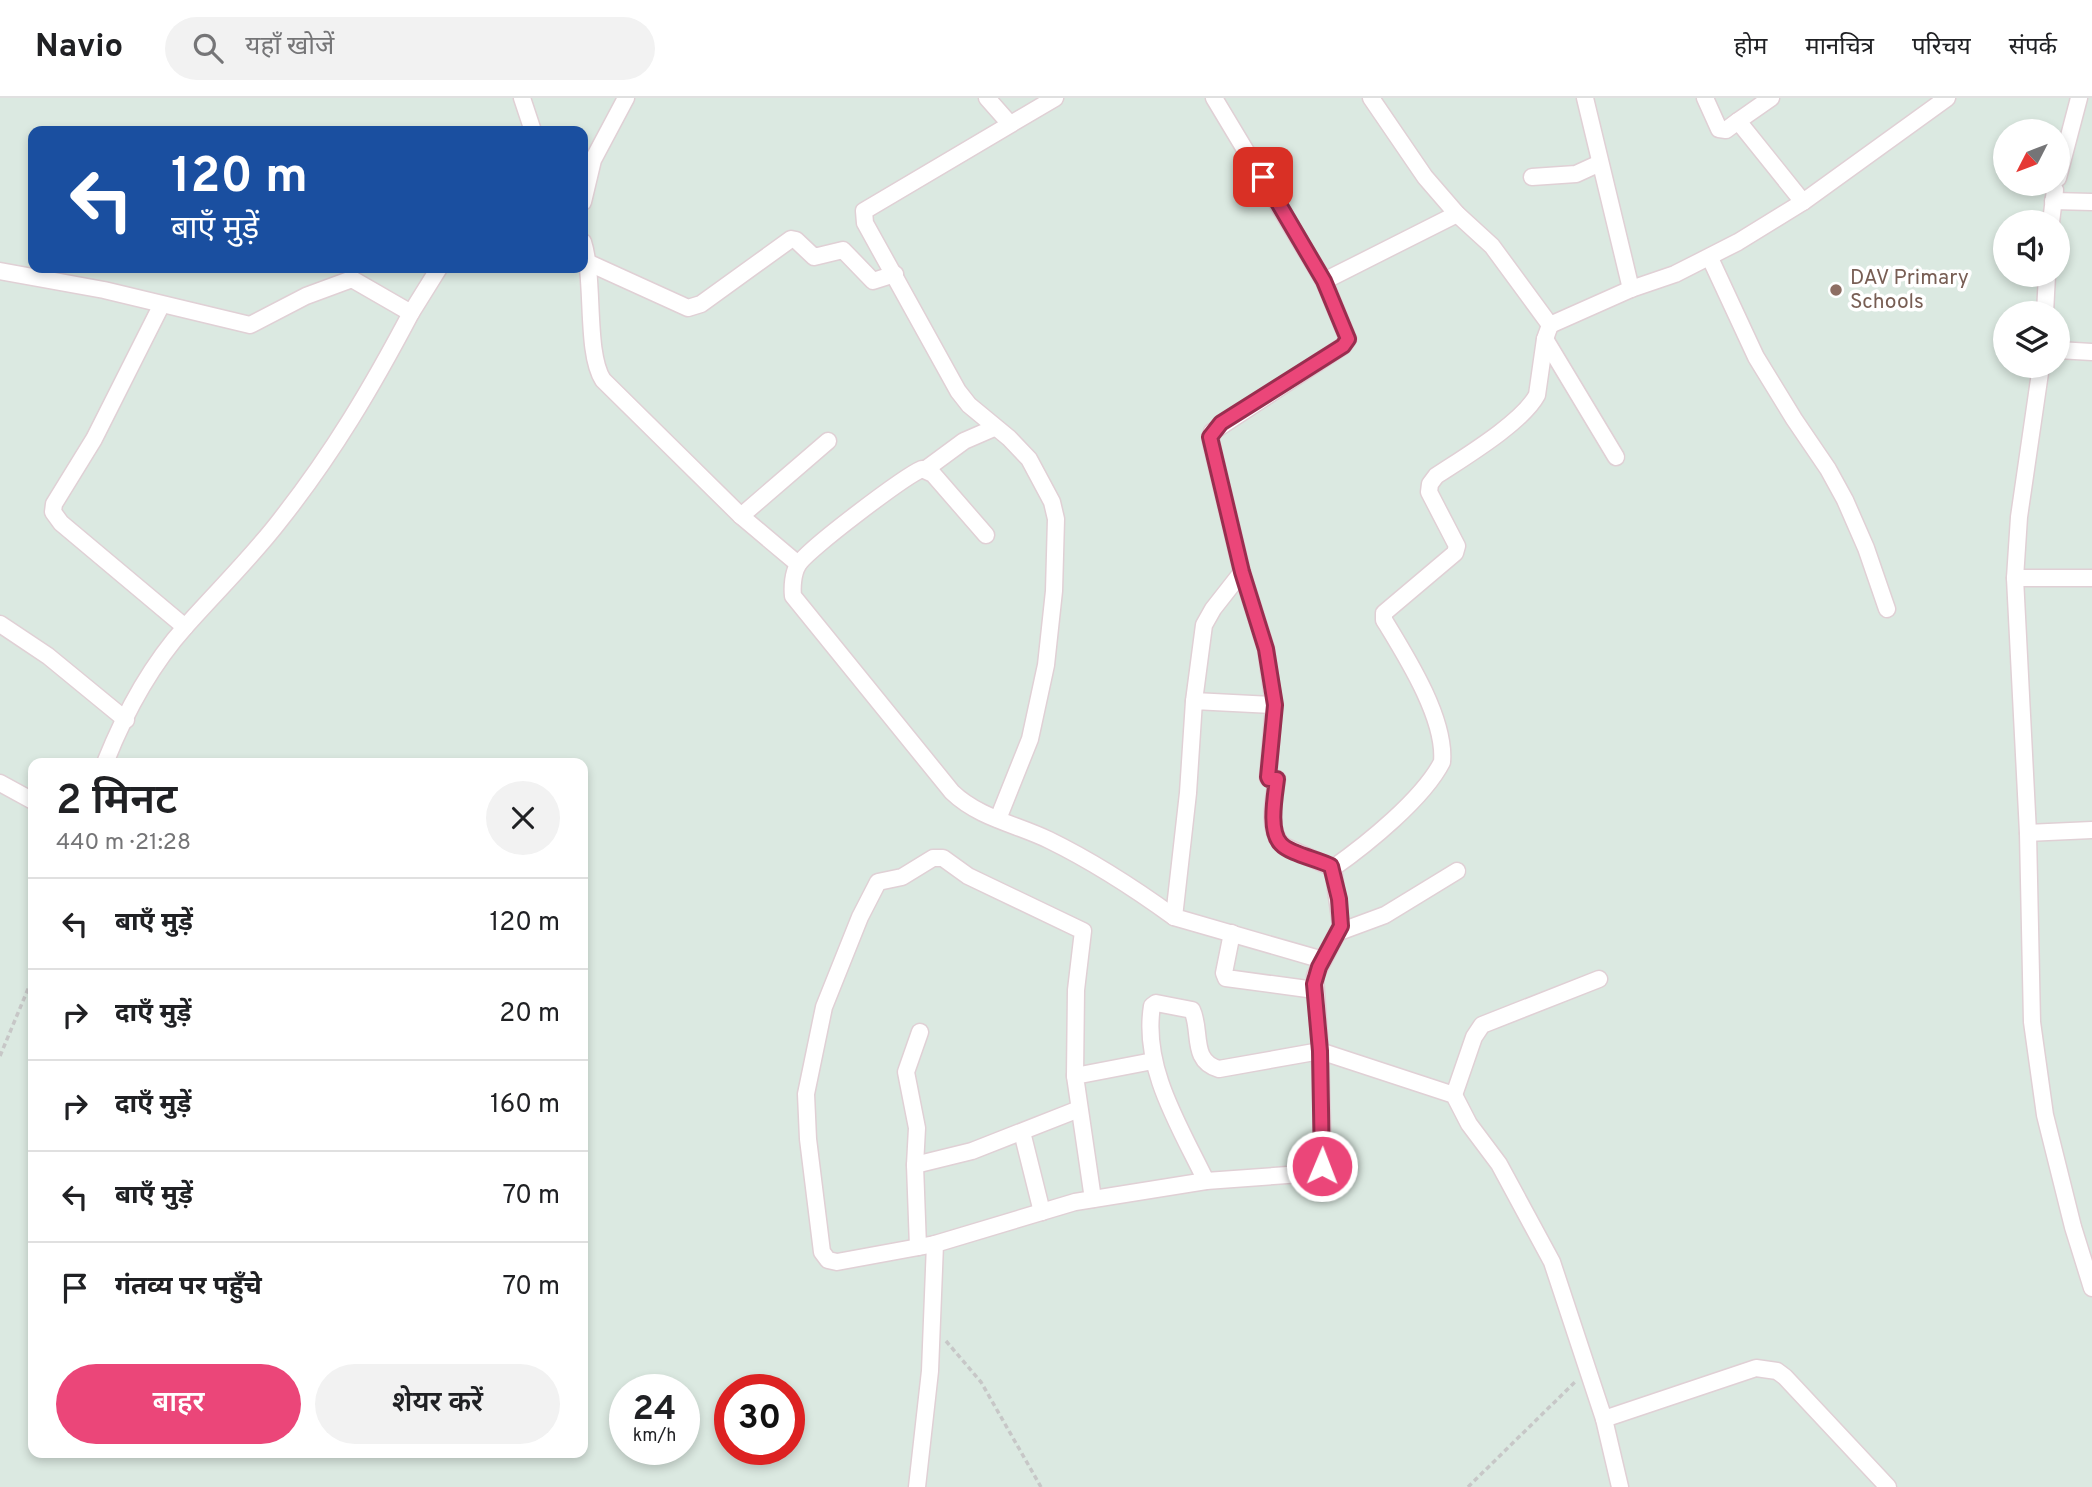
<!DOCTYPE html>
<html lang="hi">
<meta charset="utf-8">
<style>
body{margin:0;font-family:Overpass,"Noto Sans Devanagari",sans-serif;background:#f2f2f2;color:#202124;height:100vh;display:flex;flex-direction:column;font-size:26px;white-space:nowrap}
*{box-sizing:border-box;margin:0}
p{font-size:23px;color:#757577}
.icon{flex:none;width:38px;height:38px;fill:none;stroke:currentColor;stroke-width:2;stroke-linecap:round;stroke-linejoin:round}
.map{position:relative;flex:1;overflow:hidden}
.side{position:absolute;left:28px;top:660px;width:560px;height:700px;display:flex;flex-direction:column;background:#fff;border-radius:14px;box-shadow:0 4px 10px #0003}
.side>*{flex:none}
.hud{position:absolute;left:28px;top:28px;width:560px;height:147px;border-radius:14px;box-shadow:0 4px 10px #0003;background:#1a4fa0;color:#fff;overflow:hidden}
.needle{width:46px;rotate:228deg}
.fabs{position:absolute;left:1993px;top:21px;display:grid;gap:14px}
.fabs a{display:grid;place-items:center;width:77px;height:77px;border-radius:50%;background:#fff;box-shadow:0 4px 10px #0003;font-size:35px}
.speed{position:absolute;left:609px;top:1276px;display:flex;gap:14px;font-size:35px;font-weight:700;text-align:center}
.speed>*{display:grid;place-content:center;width:91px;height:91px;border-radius:50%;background:#fff;box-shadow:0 4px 10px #0003;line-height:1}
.speed small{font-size:18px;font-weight:400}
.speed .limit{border:10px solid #d22;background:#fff;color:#111}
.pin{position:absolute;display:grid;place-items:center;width:60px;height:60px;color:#fff;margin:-30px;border-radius:14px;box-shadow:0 4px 10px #0006}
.me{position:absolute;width:77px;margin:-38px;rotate:1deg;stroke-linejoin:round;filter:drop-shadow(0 0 5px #0008)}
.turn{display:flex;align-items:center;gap:24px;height:147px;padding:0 28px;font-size:32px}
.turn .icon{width:91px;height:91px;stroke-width:2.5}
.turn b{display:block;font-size:49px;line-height:60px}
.round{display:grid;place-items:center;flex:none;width:74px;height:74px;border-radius:37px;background:#f2f2f2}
.head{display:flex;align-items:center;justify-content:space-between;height:119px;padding:0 28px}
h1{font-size:42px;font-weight:600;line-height:52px}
.cta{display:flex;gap:14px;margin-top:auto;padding:14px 28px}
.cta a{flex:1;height:80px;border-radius:42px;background:#eb4679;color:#fff;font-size:28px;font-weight:600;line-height:80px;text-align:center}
.cta a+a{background:#f2f2f2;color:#202124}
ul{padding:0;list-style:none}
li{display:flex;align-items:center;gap:21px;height:91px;padding:0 28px;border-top:2px solid #e0e0e0}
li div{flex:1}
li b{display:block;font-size:26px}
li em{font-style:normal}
header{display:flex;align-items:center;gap:42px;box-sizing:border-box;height:98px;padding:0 35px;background:#fff;border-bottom:2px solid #e0e0e0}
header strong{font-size:33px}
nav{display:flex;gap:38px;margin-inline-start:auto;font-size:24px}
.search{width:490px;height:63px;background:#f2f2f2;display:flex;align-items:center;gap:18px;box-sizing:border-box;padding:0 24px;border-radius:38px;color:#757577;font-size:26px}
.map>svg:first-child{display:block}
</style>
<header>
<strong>Navio</strong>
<div class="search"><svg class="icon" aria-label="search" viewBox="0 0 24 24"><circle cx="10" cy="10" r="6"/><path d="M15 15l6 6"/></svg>यहाँ खोजें</div>
<nav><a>होम</a><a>मानचित्र</a><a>परिचय</a><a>संपर्क</a></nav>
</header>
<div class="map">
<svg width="2092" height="1389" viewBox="0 0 2092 1389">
<rect width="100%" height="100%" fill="#dbe9e1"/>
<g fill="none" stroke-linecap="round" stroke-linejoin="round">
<defs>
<g id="street">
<path d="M522 0 533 33"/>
<path d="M987 0 1010 26"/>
<path d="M1371 0 1425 79 1457 116 1492 148 1550 227 1631 191 1675 176 1738 144 1803 104 1947 0"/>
<path d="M1585 0 1631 191"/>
<path d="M1705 0 1719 31 1726 32 1738 23 1803 104"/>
<path d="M1738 23 1771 0"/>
<path d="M1532 79 1576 76 1600 65"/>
<path d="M2058 80 2079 0"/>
<path d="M2053 103 2092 104"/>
<path d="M583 104 593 62 626 0"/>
<path d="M2051 124 2055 92"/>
<path d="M583 144C595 181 585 254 603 282L741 418 798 466"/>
<path d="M1710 160 1756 259 1794 321 1828 371 1845 402 1866 450 1887 511"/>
<path d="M589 165 688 210 701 206 791 141 796 142 814 159 843 152 873 183 895 176"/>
<path d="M0 173 104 192 250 227 306 198 352 181 411 215 439 170"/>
<path d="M1324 183 1457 116"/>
<path d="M161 208 94 341 54 406 53 414 61 425 185 529"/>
<path d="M2045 215 2047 177"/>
<path d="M1545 241 1616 359"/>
<path d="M2058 252 2092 254"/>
<path d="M2041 268 2019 419 2015 480 2028 735 2032 924 2045 1017 2073 1129 2092 1190"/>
<path d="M926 371 964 343 994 330"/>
<path d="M741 418 828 343"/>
<path d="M986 437 933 376 922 371C905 378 805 453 798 467 793 475 792 489 793 498L952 694C979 720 1016 726 1049 742 1094 764 1134 790 1174 819"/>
<path d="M1242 474 1266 551 1274 607"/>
<path d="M2015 480H2092"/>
<path d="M0 526 48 558 126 622"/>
<path d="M1194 603 1204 527 1213 511 1242 474 1211 344 1212 334 1343 248 1348 241 1324 183 1214 0"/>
<path d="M105 665C124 617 151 567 186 528 218 492 252 459 281 421 333 355 372 289 411 215"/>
<path d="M0 685 33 703"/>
<path d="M998 721 1030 641 1046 567 1054 493 1056 421 1052 404 1029 361 1009 340 969 307 958 293 865 125 864 113 1055 0"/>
<path d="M2028 735 2092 732"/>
<path d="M1333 770C1367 746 1423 701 1442 664 1446 621 1406 558 1384 522V515L1455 455 1457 448 1429 394 1430 386 1436 378C1463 360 1522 325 1537 297L1545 241 1550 227"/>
<path d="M1339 834 1385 817 1457 773"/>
<path d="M1232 835 1224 875 1226 880 1315 892"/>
<path d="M1454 997 1474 939 1482 927 1599 881"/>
<path d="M1022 1034 1042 1114"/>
<path d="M915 1067 917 1030 906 974 920 934"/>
<path d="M1206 1083C1180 1029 1142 970 1152 908L1156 905 1192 912C1202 933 1190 963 1219 971L1320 953 1315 878 1341 828 1333 770 1284 748C1266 734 1274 701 1277 681L1268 680 1274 607 1194 603 1188 695 1174 819 1323 862"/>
<path d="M1093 1101 1075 978 1153 963"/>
<path d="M935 1146 837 1164 828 1162 822 1154 808 1041 806 996 824 909 860 819 878 784 902 779 933 760H943L968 778 1083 833 1076 892 1075 978"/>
<path d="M918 1149 915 1067 972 1053 1079 1011"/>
<path d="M1604 1321 1620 1389"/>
<path d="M917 1389 930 1273 935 1146 1075 1104 1206 1083 1315 1075 1322 1068 1323 1061 1320 953 1454 997 1469 1026 1499 1066 1552 1164 1604 1321 1756 1270 1777 1273 1785 1279 1888 1389"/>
</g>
</defs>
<use href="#street" stroke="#e0d0d5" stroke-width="19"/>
<g stroke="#c7c7c7" stroke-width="3.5" stroke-dasharray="5 3.5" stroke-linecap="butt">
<path d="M0 958 33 879"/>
<path d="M946 1243 981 1284 1041 1389"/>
<path d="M1468 1389 1576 1283"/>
</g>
<use href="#street" stroke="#fff" stroke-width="16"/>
</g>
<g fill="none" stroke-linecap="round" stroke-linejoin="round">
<defs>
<path id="route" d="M1263 79 1324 183 1348 241 1343 248 1221 325 1210 339 1242 474 1266 551 1275 607 1268 679 1269 681H1277C1275 698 1268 733 1281 746 1290 756 1318 761 1331 768L1339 801 1341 828 1319 869 1314 886 1320 953 1322 1068"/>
</defs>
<use href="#route" stroke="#992e4f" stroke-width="18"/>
<use href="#route" stroke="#eb4679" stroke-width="12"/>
</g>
<circle fill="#8d6e63" stroke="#fff" stroke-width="2.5" cx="1836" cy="192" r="7"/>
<g text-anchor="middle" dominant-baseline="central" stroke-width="7" stroke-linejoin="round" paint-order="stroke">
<g font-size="21" fill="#785e54" stroke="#fff" text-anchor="start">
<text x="1850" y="180">DAV Primary<tspan x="1850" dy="24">Schools</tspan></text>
</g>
</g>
</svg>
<div class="fabs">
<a><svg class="needle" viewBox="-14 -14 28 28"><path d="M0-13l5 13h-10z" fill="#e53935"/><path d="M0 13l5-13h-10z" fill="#757577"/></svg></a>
<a><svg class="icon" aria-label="sound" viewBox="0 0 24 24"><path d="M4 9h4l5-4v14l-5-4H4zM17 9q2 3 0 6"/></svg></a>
<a><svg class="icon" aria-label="layers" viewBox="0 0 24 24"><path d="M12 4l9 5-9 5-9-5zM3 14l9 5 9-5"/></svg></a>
</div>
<div class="speed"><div>24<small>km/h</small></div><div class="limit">30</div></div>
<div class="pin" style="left:1263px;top:79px;background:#d93025"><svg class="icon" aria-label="arrive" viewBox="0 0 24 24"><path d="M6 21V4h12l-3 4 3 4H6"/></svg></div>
<svg class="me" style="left:1322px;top:1068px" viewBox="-20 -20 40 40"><circle r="17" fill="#eb4679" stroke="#fff" stroke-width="3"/><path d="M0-11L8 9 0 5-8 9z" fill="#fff"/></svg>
<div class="hud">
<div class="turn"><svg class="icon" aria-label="left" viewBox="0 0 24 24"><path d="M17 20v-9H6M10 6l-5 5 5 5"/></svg><div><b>120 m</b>बाएँ मुड़ें</div></div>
</div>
<section class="side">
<div class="head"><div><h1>2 मिनट</h1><p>440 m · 21:28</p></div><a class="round"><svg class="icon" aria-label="close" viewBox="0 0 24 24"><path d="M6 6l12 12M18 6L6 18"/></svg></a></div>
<ul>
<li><svg class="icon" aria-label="left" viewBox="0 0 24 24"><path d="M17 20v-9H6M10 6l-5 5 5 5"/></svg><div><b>बाएँ मुड़ें</b></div><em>120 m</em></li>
<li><svg class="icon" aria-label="right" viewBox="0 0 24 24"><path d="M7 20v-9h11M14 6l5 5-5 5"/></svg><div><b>दाएँ मुड़ें</b></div><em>20 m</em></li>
<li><svg class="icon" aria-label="right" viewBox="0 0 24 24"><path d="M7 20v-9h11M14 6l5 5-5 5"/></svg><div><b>दाएँ मुड़ें</b></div><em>160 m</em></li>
<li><svg class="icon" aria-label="left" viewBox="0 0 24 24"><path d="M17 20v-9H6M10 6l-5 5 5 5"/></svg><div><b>बाएँ मुड़ें</b></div><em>70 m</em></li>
<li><svg class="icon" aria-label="arrive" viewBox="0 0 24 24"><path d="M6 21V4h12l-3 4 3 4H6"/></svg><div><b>गंतव्य पर पहुँचे</b></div><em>70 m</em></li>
</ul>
<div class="cta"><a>बाहर</a><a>शेयर करें</a></div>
</section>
</div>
